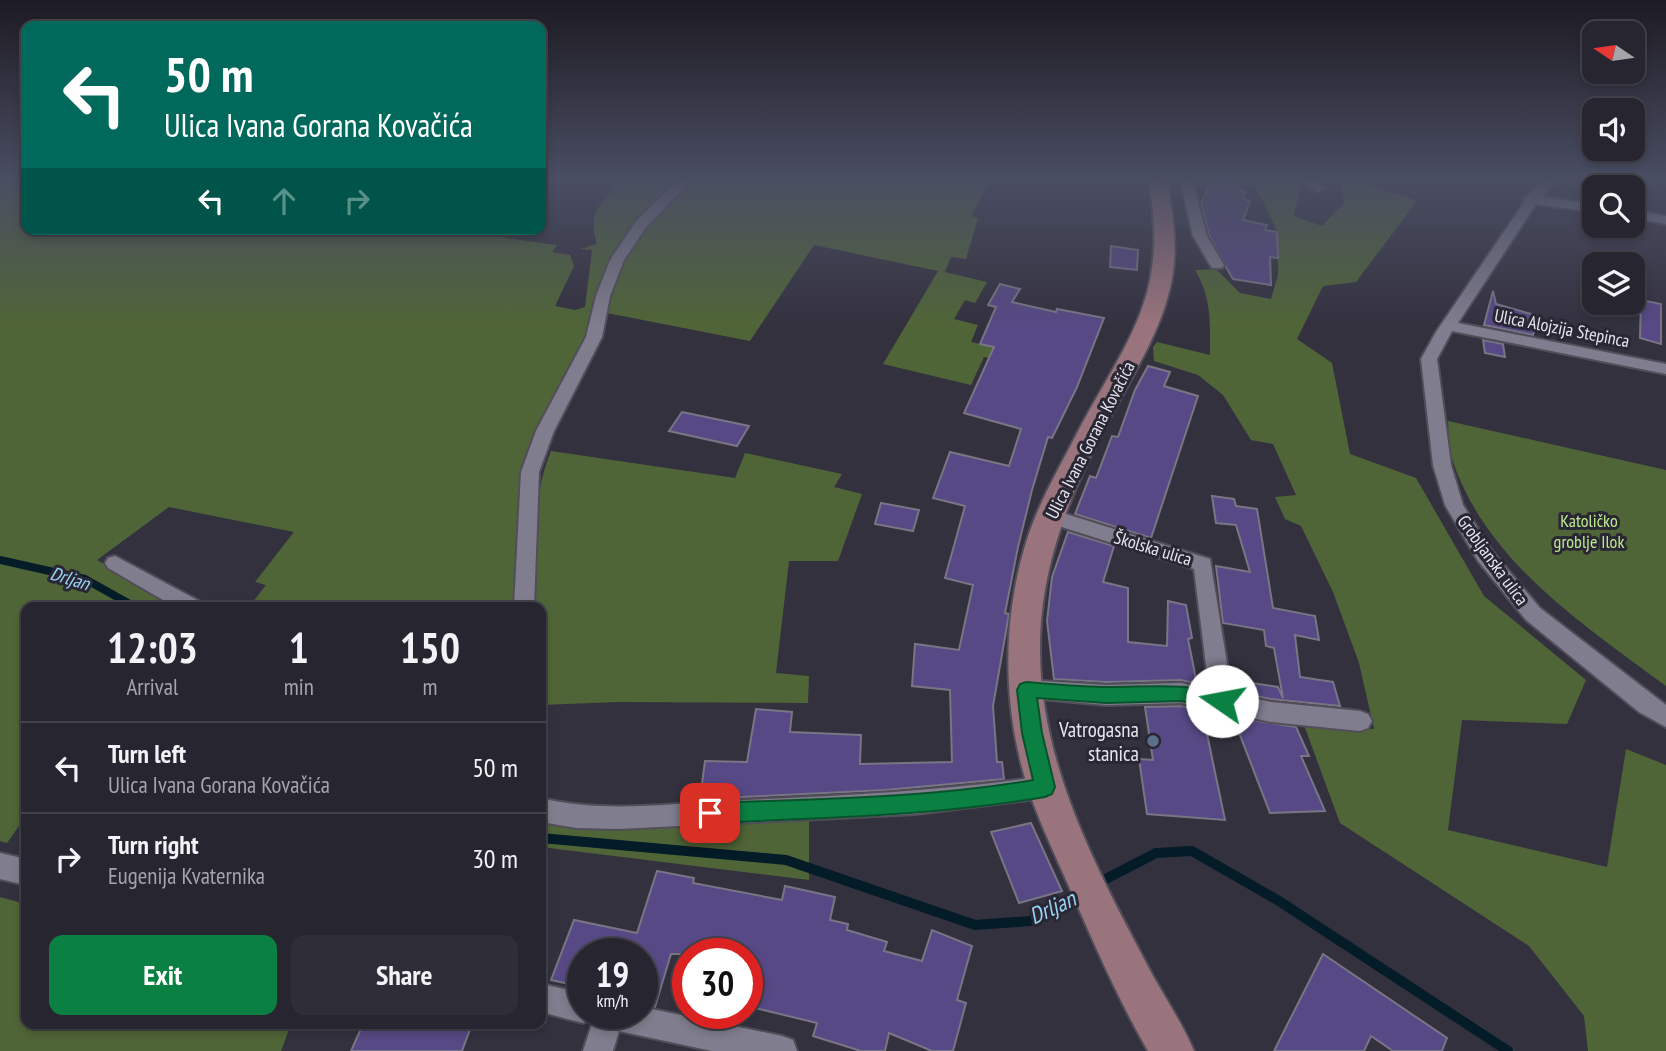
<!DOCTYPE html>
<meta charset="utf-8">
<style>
body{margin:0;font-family:"PT Sans Narrow",sans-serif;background:#2f2d37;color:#f1f3f6;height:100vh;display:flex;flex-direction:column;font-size:26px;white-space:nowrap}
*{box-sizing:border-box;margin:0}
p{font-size:23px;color:#a4a5aa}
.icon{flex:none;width:38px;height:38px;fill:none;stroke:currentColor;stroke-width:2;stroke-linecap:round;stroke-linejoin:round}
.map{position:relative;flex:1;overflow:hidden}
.details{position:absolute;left:21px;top:602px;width:525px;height:427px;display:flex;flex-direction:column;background:#27252f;border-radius:14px;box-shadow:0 4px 10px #0003,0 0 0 2px #43424b}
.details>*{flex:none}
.guide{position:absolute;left:21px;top:21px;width:525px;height:214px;border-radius:14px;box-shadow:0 4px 10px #0003,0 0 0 2px #43424b;background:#00695c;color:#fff;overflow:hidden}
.needle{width:46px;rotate:283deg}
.buttons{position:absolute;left:1582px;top:21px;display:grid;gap:14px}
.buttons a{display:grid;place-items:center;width:63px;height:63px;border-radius:14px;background:#27252f;box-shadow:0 4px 10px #0003,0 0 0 2px #43424b;font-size:35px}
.speed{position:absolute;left:567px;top:938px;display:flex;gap:14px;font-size:35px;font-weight:700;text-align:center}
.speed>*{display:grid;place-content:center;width:91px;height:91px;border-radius:50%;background:#27252f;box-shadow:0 4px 10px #0003,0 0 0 2px #43424b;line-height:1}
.speed small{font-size:18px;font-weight:400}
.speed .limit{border:10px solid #d22;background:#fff;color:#111}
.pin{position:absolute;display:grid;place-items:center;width:60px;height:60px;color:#fff;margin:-30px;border-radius:14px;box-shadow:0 4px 10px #0006}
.me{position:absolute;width:77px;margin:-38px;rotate:282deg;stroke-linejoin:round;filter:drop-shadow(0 0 5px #0008)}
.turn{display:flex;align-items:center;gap:24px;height:147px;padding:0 28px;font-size:32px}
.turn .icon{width:91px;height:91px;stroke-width:2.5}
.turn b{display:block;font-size:49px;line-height:60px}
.lanes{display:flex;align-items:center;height:66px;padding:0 28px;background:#0003;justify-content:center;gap:35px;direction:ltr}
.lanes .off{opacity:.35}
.eta{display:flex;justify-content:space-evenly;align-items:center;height:119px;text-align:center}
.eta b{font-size:42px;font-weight:600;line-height:49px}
.cta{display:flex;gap:14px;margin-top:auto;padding:14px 28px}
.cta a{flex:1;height:80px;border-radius:14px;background:#0b8043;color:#fff;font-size:28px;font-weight:600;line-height:80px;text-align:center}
.cta a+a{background:#2f2d37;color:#f1f3f6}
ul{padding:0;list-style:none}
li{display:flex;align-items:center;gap:21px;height:91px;padding:0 28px;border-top:2px solid #43424b}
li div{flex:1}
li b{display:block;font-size:26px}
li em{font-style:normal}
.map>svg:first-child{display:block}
</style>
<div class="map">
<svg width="1666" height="1051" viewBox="0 0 1666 1051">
<rect width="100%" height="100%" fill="#34313f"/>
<g fill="#506537">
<path d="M0 179H26V229H441L557 245 552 252 570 255 574 266 555 306 575 310 585 307 592 250 580 249 597 244C585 204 608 204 619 179H684L632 230 588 345 522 483 518 607H249L266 585 255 582 294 532 169 507 97 560 180 607H26V816L7 843 0 841Z"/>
<path d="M698 179H990L972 216 978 218 966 259 951 257 945 272 987 282 975 303 965 300 954 319 978 325 971 342 994 347 989 358 984 357 971 385 883 364 938 271 814 245 750 341 607 313C624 244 647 224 698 179Z"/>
<path d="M1252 179H1295L1301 184 1294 216 1322 226 1344 203 1341 179H1351L1417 201 1356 282 1323 286 1297 339 1332 363 1350 454 1416 478 1484 596 1586 680 1567 724 1462 720 1448 830 1607 867 1626 749 1666 765V1051H1588L1584 1016 1529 946 1340 823 1304 725 1374 729 1359 663 1333 592 1301 526 1285 519 1275 497 1296 495 1273 444 1251 440 1223 395 1198 375 1154 361 1153 347 1157 342 1210 355C1210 323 1212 298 1195 270L1216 269 1240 293 1271 299 1278 275V233Z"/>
<path d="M1448 421 1666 470V686C1584 625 1486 562 1452 459 1448 448 1449 433 1448 421Z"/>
<path d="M551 451 735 478 745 453 842 474 834 487 862 494 838 561H789L776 673 809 676 808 703 618 702 541 705V607H535C538 555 530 500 551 451Z"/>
<path d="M541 817 589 825 809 821V880L541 847Z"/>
<path d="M0 897 26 904V1024H291L281 1051H0Z"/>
</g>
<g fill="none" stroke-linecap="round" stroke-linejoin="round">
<path stroke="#041c28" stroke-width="8" d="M0 560 85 579 135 607"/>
<g stroke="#041c28" stroke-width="10">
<path d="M541 838 786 860 975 925 1030 921 1081 892"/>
<path d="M1098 883 1156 853 1192 851 1279 901 1508 1051"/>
</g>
</g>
<g fill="#574985" stroke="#787585" stroke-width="2">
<path d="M1213 179 1240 182 1238 190 1245 192 1243 199 1250 201 1243 220 1267 225 1265 230 1277 232 1278 258 1270 257 1271 285 1233 279 1226 267 1209 235 1201 203Z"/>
<path d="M1111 246 1138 250 1137 270 1110 267Z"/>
<path d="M1000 284 1020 289 1012 302 1056 312 1057 309 1104 318 1077 387 1052 438 1048 437 1032 490 1018 547 1005 613 1009 614 993 706 997 762H1002L1004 779 886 790 700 799 705 761 747 762 756 709 792 712 790 732 861 735 860 764 952 762 950 690 912 686 915 644 959 650 973 585 945 578 965 506 933 498 950 452 1009 466 1021 429 964 413 994 347 980 344 996 307 988 305Z"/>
<path d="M1493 291 1496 304 1538 316 1533 335 1484 325Z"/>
<path d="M1641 300 1661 304V344L1640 338Z"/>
<path d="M1483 340 1503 344 1505 357 1485 353Z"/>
<path d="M1148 366 1170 372 1164 386 1198 396 1151 538 1075 514 1090 476 1096 478 1112 436 1118 437 1135 390Z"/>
<path d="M682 412 749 426 737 446 669 431Z"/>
<path d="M1212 496 1234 499 1236 506 1257 509 1273 608 1315 616 1319 640 1295 635 1300 677 1333 682 1340 706 1271 699 1234 692 1232 680 1278 687 1283 698 1274 648 1266 646 1264 630 1223 623 1216 566 1250 572 1236 525 1216 523Z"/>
<path d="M881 503 919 510 913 531 875 524Z"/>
<path d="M1068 532 1114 546 1103 582 1128 588V642L1167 646 1168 601 1186 605 1192 638 1188 639 1197 684 1181 680 1106 682 1054 679 1047 621 1052 577Z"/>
<path d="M1181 706 1202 710 1225 820 1147 814 1139 759 1153 760 1145 707Z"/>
<path d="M1233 717 1296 727 1309 756H1301L1325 811 1270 813Z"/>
<path d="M1031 823 1062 891 1019 903 991 832Z"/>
<path d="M657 871 694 878 693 883 782 900 785 886 835 897 830 920 848 924 847 930 887 942 884 951 922 961 932 930 972 946 957 1000 966 1003 953 1051H932L889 1033 885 1051H861L813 1036 817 1023 747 1006V954H671L655 1007 642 1004V954H583V987L551 980 574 920 637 933Z"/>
<path d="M1323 954 1447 1038 1442 1051H1393L1371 1036 1364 1051H1274Z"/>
<path d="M363 1024H472L462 1051H351Z"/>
</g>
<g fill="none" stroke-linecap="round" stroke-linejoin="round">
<defs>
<g id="street">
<path d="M680 179H693L647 226 624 260 610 296 602 337 554 431 539 472 534 607H514L521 472 536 431 586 337 596 296 610 260 637 220Z"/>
<path d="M1180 179H1192L1207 236 1224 265 1222 268H1212L1193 236Z"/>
<path d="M1301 179H1314L1324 188 1318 192Z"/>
<path d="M1545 179H1558L1542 197 1594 204V212L1536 204 1458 323 1666 364V374L1452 331 1437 359 1451 465 1463 505 1492 551 1540 608 1666 705V727L1639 712 1526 620 1478 561 1445 505 1433 465 1421 359 1436 332 1525 201 1524 199Z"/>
<path d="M1633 210 1666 216V224L1633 218Z"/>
<path d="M1050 509 1210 559 1232 694 1271 702 1360 711 1368 714 1372 721 1368 728 1360 731 1271 722 1181 703 1106 705 1018 697 1015 690 1018 683 1026 680 1106 685 1181 683 1209 689 1194 569 1043 521 1040 516 1043 511Z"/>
<path d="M115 556 199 601 202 607H175L108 568 105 563 108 558Z"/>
<path d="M1045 776 1054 779 1057 787 1054 795 1045 798 916 814 619 829 576 828 541 822V798C601 813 666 804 727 801 833 796 939 792 1045 776Z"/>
<path d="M0 853 26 859V885L0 879Z"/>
<path d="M541 984 583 993V1013H642V1007L782 1036 793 1040 797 1051H712L619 1031 613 1051H583L592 1024 590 1020 583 1023 541 1012Z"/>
</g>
<path id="secondary" d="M1148 179H1166C1173 211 1178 246 1172 279 1163 328 1135 371 1112 414 1072 488 1040 564 1040 649 1040 768 1100 875 1153 976 1167 1001 1183 1025 1194 1051H1148C1118 999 1094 943 1070 889 1051 845 1029 802 1019 755 1003 687 1005 613 1025 546 1035 511 1054 477 1071 445 1122 344 1172 301 1148 179Z"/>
</defs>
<use href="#street" stroke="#514e5a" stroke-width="4"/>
<use href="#secondary" stroke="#514e5a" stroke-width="4"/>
<use href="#street" fill="#807d8e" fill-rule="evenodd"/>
<use href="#secondary" fill="#9a747c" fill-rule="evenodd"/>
</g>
<linearGradient id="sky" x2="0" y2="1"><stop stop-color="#1d1b23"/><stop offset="0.55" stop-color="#4a4e63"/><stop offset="1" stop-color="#4a4e63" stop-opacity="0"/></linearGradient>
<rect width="1666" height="326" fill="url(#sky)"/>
<path fill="#0b8043" stroke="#07532c" stroke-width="2" d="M1026 682C1054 684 1081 687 1109 687 1150 687 1189 682 1229 696L1232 701 1229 707 1222 709 1181 701 1106 703 1037 698 1042 733 1055 787 1052 794 1045 797C934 816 822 818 710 823L703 820 700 813 703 806 710 803C818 799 927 798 1033 780L1022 733 1017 690 1020 684Z"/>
<circle fill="#5c6f8a" stroke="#2a2735" stroke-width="2.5" cx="1153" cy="741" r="7"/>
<g text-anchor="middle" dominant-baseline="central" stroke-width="6" stroke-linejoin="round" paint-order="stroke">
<g font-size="18" fill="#e7e6ef" stroke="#2a2735">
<text transform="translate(1562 328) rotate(11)">Ulica Alojzija Stepinca</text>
<text transform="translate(1090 440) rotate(-63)">Ulica Ivana Gorana Kovačića</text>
<text transform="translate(1153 548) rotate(17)">Školska ulica</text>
<text transform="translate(1493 560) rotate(54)">Grobljanska ulica</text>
</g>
<g font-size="18" fill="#bee98e" stroke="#2a2735">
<text x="1589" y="520">Katoličko<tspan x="1589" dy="21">groblje Ilok</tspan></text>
</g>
<g font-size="19" font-style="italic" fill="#99d4f5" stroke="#2a2735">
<text transform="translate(70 578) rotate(17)">Drljan</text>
</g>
<g font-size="21" fill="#e7e6ef" stroke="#2a2735" text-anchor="end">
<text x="1139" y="729">Vatrogasna<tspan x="1139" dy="24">stanica</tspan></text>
</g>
<g font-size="23" font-style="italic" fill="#99d4f5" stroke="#2a2735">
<text transform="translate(1052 907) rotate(-25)">Drljan</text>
</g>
</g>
</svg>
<div class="buttons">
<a><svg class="needle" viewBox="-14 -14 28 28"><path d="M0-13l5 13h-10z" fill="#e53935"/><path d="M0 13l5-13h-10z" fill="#a4a5aa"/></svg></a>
<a><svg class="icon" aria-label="sound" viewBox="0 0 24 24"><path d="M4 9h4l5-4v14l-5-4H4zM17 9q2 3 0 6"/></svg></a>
<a><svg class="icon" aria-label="search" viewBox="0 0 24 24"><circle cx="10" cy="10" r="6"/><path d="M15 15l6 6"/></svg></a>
<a><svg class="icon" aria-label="layers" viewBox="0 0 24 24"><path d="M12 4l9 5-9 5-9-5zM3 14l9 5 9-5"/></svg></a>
</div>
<div class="speed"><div>19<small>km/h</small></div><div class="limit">30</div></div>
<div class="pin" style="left:710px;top:813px;background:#d93025"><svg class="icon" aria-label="arrive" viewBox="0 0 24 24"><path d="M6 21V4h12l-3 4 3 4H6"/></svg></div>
<svg class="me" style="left:1222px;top:701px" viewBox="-20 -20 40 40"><circle r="19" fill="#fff"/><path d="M0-13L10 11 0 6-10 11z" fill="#0b8043"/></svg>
<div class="guide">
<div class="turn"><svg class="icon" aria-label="left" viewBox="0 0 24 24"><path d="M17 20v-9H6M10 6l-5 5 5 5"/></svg><div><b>50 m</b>Ulica Ivana Gorana Kovačića</div></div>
<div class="lanes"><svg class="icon" aria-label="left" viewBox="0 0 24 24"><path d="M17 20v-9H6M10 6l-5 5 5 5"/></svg><svg class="icon off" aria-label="ahead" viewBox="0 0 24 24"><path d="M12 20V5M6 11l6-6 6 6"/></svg><svg class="icon off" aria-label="right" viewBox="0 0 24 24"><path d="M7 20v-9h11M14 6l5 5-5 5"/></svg></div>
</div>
<section class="details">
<div class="eta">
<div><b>12:03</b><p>Arrival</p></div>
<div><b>1</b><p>min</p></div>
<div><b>150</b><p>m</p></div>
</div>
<ul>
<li><svg class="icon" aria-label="left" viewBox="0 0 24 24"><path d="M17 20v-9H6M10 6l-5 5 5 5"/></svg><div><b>Turn left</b><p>Ulica Ivana Gorana Kovačića</p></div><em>50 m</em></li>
<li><svg class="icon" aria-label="right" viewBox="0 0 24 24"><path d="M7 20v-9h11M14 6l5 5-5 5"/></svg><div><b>Turn right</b><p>Eugenija Kvaternika</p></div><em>30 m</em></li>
</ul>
<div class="cta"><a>Exit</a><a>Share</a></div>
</section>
</div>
